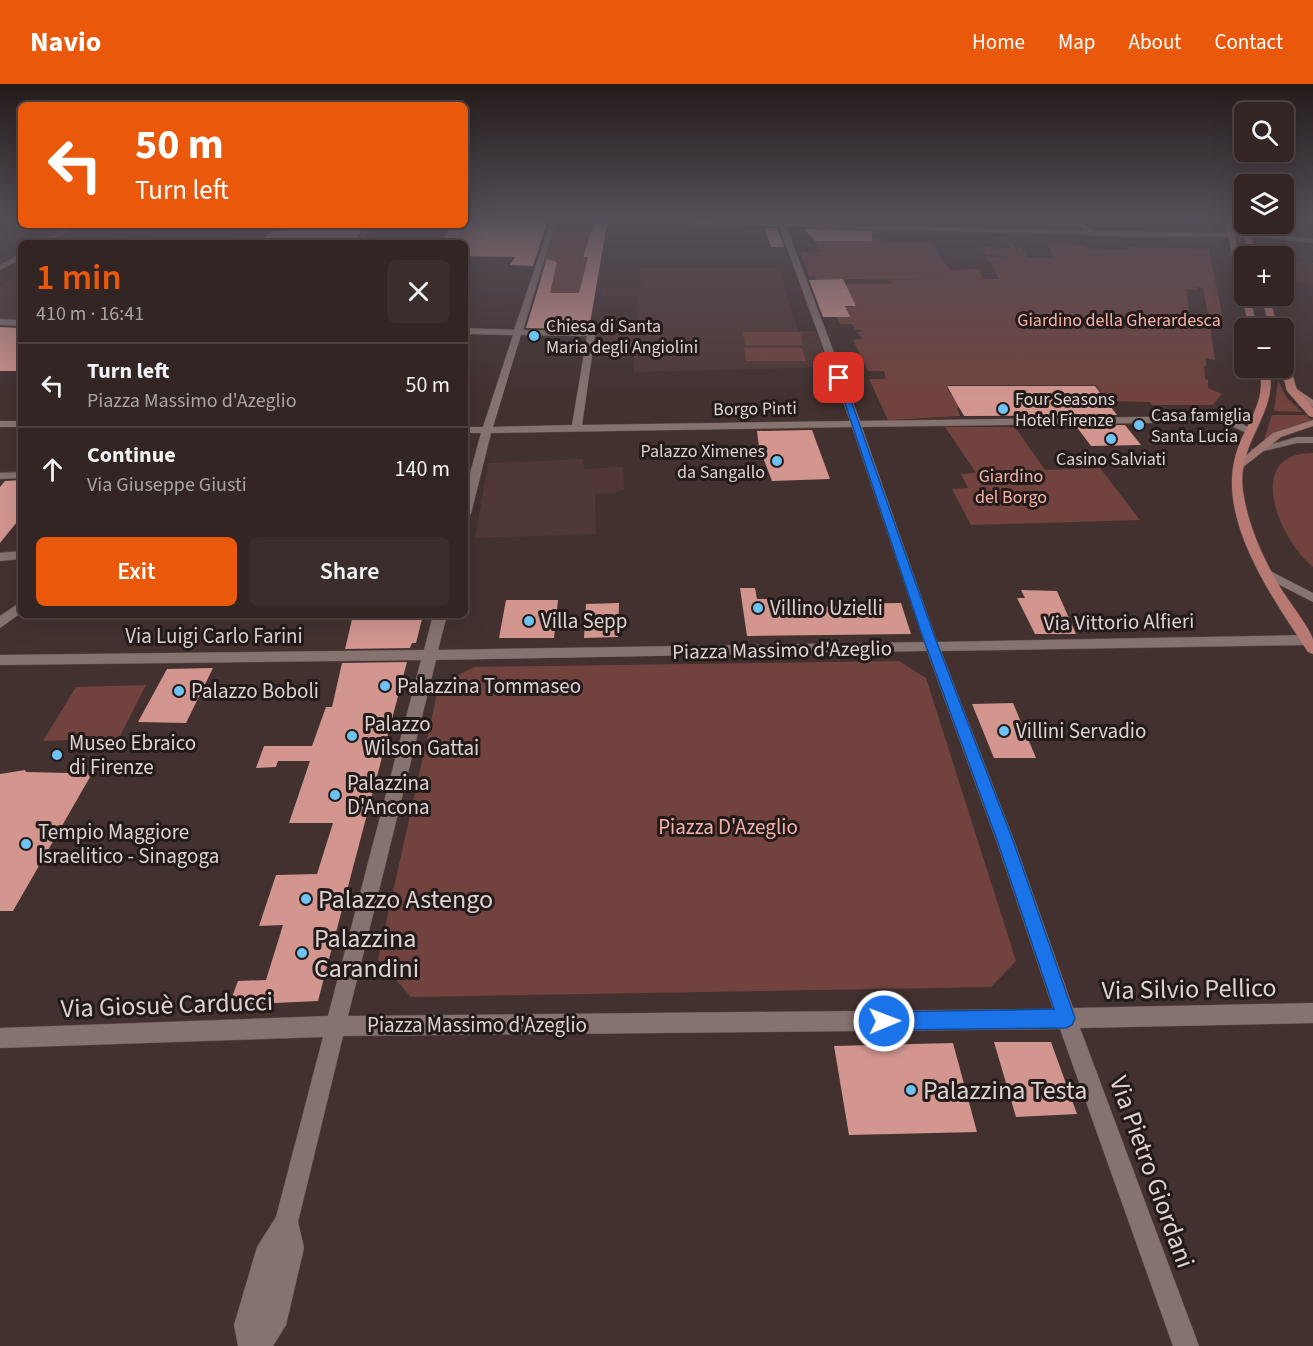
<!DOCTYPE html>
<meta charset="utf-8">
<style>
body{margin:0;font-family:"Source Sans 3",sans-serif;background:#3a2d2b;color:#f1f3f6;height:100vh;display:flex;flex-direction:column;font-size:22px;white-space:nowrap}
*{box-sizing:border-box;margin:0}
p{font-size:20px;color:#a8a5a6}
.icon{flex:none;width:33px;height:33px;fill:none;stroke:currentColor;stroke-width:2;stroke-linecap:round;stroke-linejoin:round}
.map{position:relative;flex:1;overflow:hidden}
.drawer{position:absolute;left:18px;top:156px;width:450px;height:378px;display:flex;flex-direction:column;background:#322523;border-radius:9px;box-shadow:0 6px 24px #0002,0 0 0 2px #4d4241}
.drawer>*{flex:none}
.hud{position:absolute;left:18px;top:18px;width:450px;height:126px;border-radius:9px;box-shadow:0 6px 24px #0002,0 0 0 2px #4d4241;background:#ea580c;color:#fff;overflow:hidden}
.fabs{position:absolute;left:1234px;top:18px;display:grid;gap:12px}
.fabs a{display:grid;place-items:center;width:60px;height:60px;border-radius:9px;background:#322523;box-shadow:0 6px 24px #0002,0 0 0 2px #4d4241;font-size:30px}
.pin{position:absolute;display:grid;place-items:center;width:51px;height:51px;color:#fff;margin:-26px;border-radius:12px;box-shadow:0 3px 9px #0006}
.me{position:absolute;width:66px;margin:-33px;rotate:89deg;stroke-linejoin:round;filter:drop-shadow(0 0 4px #0008)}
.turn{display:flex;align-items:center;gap:21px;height:126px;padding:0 18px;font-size:27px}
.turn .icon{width:78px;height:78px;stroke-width:2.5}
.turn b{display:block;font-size:42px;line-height:51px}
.round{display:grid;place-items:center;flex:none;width:63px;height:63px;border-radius:9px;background:#3a2d2b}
.overview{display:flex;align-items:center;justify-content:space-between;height:102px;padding:0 18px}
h1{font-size:36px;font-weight:600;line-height:45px;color:#ea580c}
.cta{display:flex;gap:12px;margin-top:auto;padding:12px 18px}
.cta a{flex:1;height:69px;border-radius:9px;background:#ea580c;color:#fff;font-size:24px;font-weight:600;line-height:69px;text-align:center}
.cta a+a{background:#3a2d2b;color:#f1f3f6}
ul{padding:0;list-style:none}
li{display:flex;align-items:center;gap:18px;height:84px;padding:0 18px;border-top:2px solid #4d4241}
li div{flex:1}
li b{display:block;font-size:22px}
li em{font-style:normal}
header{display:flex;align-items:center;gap:36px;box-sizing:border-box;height:84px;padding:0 30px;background:#ea580c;color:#fff}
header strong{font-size:28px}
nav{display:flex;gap:33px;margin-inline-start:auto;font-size:21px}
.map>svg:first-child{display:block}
</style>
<header>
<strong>Navio</strong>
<nav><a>Home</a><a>Map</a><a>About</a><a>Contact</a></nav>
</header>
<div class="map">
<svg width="1313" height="1262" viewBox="0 0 1313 1262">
<rect width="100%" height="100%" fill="#42312f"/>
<g fill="#503836">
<path d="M705 135H816L824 141 705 138Z"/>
<path d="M908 135H1069L1083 147 911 143Z"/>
<path d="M333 142 348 154 360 153 357 159H232L249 144Z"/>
<path d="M1284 176 1313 179V200L1284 197Z"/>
<path d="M639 184H779L798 247H816L829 283 634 288V271H591L594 250H635L638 212H601L602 204H638L643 197H640Z"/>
<path d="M21 189V237L0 236V202Z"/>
<path d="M583 375 584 385 623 383 624 405 617 408 595 410 596 450 475 454 488 379Z"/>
</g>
<g fill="#72433e" fill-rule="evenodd">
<path d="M816 135H895L897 143 824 141Z"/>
<path d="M104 141 157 143 149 150 94 147Z"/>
<path d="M553 147 594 148 583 173H588L579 209H550L551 194H540Z"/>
<path d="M857 154H881L883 158H930L950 186 979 185 983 194 979 195H999L988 173H1007L986 170 982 162 1010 165 1008 159H1013L1015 163 1021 164 1028 174H1054L1047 159 1082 161 1086 165 1129 166 1127 163 1209 165 1224 240H1210L1215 276 1206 274V282H1204L1205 295 1208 296V304L1222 310 1213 321H1152L1150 318 1108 317 1096 301H946L950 310H957L965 324H957L960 332 888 336 869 295H886L884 287H868L853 256 863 255 856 248 864 247 855 245 852 240H840L837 233 849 232 845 223 857 222 840 200H892L890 196H967L816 195 814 192H809L800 168H820L817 157 858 158ZM1197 203 1203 204 1209 236 1190 233 1186 205 1197 206Z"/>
<path d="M743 248H800L803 261H745Z"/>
<path d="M744 264H802L806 277H746Z"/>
<path d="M1278 297 1287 314 1302 328 1274 327Z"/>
<path d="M1272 331H1306L1311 336 1275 348 1264 356Z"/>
<path d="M945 343H1015L1045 386 1100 384 1140 436 971 441 952 405 968 404 961 390 976 389Z"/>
<path d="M1313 369V483C1280 457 1242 369 1313 369Z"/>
<path d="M899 577 926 594 1016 877 991 903 411 913 378 875 439 601 474 583Z"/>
<path d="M146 601 119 654 43 657 76 603Z"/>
</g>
<g fill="#d2968f">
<path d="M465 135H548L533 182 510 181 515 173 465 172V159H439L453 141H465Z"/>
<path d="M594 139 607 140 589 245 526 244 547 175 557 178 550 209H579L588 173H583Z"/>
<path d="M332 141H365L353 159H259L271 147 327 145 333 143Z"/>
<path d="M764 144H777L784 163H771Z"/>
<path d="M804 145 872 147V157H815Z"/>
<path d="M843 195 856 222H845L850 233H823L809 196Z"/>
<path d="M0 243 21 244V287H0Z"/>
<path d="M947 302H1095L1117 331 964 332Z"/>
<path d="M1125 341 1141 361 1091 362 1076 342Z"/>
<path d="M812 346 830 395 772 397 759 363 757 347Z"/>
<path d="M21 396V433L0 459V403L5 397Z"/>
<path d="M740 504H755L757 515H771L773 525 841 522 840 520 901 519 911 550 747 552Z"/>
<path d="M1021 506 1057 507 1076 550H1035L1017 514H1025Z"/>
<path d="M506 516H558L554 554H499Z"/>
<path d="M619 519 618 553 584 554 586 520Z"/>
<path d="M353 531H423L416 559H412L410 564 345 565Z"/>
<path d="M407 578 318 917 229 921 238 897 266 896 283 841 259 842 276 791 317 790 333 739H289L310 677H278L276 683 256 684 264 662H312L326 623H332L342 579Z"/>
<path d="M213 584 186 639 138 638 167 585Z"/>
<path d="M1013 619 1036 674H994L972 620Z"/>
<path d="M76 685H85L90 693 13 827H0V690L25 686 26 688 69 689Z"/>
<path d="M994 958H1051L1077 1030 1016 1033Z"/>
<path d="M953 959 977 1048 849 1051 834 962Z"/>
</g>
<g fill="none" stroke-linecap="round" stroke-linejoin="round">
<path stroke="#5a4947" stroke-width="8" stroke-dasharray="8 4" stroke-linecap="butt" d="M550 147 553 135"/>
<defs>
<g id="street">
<path d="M591 135 1085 147 1072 135H1079L1093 147 1257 149 1313 155V159L1257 153 1120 152 786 142 860 337 1211 332 1236 336 1254 347 1249 350 1229 341 1211 338 862 343 937 558 1307 551 1313 555 1312 559 1307 561 941 567 1015 759 1073 924 1313 919V939L1080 944 1199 1262H1173L1060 945 343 952 298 1138 304 1164 286 1241 273 1262H238L234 1241 257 1163 276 1133 323 953 0 964V944L328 932 421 576 0 581V571L424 566 433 531H447L438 566 924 558 852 343 491 349 471 430 465 433V408L481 349H465V343H483L513 251 465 250V244L514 246 548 146 553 147 523 246 591 247 595 250 582 341 850 337 779 142 594 137ZM521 251 587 252 572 341 493 343ZM927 567 997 759 1053 925 348 932 436 576Z"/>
<path d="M1164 135H1227L1230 137 1227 139Z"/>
<path d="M69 141H77L48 159H39Z"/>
<path d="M247 141H330L327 143 249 145 246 143Z"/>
<path d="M368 141H374L363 159H355Z"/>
<path d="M21 170V175L0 186V181Z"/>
<path d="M0 235 21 236V242L0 241Z"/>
<rect x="0" y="337" width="21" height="6"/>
<path d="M1297 353H1313V359H1297L1256 369 1251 366Z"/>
<path d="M21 388V394L0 395V389Z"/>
<path d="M21 467V475L0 477V469Z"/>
<path d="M1266 485 1313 509V518L1262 492 1260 489Z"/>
<path d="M21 518V529L0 544V532Z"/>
</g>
<g id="secondary">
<path d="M1288 303H1294L1313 316V323L1288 307Z"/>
<path d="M1313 336V342L1281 353 1242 384 1238 385 1233 382 1273 349Z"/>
</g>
<g id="primary">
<path d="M1224 135H1230L1245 192V209L1241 207Z"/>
<path d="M1240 135H1245V140H1248L1256 172H1249Z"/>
<path d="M1245 210 1250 212 1257 244H1249L1242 212Z"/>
<path d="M1261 212H1269L1278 244H1270Z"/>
<path d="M1284 276 1289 279 1297 306 1313 324V333L1309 332 1287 307 1281 284H1284Z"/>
<path d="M1259 284H1269C1280 328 1236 358 1243 407 1248 441 1262 472 1279 501 1286 514 1311 545 1313 556 1313 560 1313 566 1313 570L1308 568C1274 516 1216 436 1236 370 1245 339 1268 318 1259 284Z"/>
</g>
</defs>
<use href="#street" stroke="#5b4d4b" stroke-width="1"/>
<use href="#secondary" stroke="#5b4d4b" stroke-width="1"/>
<use href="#primary" stroke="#5b4d4b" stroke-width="1"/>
<use href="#street" fill="#867370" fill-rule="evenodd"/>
<use href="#secondary" fill="#9f7671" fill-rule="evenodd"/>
<use href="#primary" fill="#b77972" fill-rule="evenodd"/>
</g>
<linearGradient id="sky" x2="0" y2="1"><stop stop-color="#241b1a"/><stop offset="0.43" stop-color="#544e58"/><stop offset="1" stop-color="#544e58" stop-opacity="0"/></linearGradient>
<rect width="1313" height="312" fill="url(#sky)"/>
<path fill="#1a73e8" stroke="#114b97" stroke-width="1.5" d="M836 292 843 294 934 551 1014 759 1075 934 1072 941 1066 944 884 946 878 944 875 937 878 931 884 928 1054 925 998 759 922 551Z"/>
<g fill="#6fc2f4" stroke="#231b1a" stroke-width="2">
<circle cx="534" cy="252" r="6"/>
<circle cx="1003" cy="325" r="6"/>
<circle cx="1139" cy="341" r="6"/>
<circle cx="1111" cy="355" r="6"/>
<circle cx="777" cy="377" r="6"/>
<circle cx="758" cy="524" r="6"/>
<circle cx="529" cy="537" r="6"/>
<circle cx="385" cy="602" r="6"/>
<circle cx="179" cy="607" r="6"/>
<circle cx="1004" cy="647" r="6"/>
<circle cx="352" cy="652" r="6"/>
<circle cx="57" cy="671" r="6"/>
<circle cx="335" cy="711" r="6"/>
<circle cx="26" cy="760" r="6"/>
<circle cx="306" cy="815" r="6"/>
<circle cx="302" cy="869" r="6"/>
<circle cx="911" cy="1006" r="6"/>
</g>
<g text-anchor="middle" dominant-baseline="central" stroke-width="6" stroke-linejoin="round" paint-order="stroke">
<g font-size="18" fill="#f6b0a7" stroke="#231b1a">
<text x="1119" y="236">Giardino della Gherardesca</text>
<text x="1011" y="392">Giardino<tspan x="1011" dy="21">del Borgo</tspan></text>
</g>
<g font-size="18" fill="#dfd3d2" stroke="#231b1a" text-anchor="start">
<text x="546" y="242">Chiesa di Santa<tspan x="546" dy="21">Maria degli Angiolini</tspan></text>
<text x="1015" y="315">Four Seasons<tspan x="1015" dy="21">Hotel Firenze</tspan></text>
<text x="1151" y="331">Casa famiglia<tspan x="1151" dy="21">Santa Lucia</tspan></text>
<text x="765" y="367" text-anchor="end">Palazzo Ximenes<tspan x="765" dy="21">da Sangallo</tspan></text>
<text x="1111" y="375" text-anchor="middle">Casino Salviati</text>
</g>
<g font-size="18" fill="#dfd3d2" stroke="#231b1a">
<text transform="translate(755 325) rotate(-1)">Borgo Pinti</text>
</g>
<g font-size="21" fill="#dfd3d2" stroke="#231b1a" text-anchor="start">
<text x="770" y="524">Villino Uzielli</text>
<text x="541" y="537">Villa Sepp</text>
<text x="397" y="602">Palazzina Tommaseo</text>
<text x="191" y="607">Palazzo Boboli</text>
<text x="364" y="640">Palazzo<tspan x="364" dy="24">Wilson Gattai</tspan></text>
<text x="1016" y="647">Villini Servadio</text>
<text x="69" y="659">Museo Ebraico<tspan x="69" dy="24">di Firenze</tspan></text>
<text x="347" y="699">Palazzina<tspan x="347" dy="24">D'Ancona</tspan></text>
<text x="38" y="748">Tempio Maggiore<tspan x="38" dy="24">Israelitico - Sinagoga</tspan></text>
</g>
<g font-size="21" fill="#dfd3d2" stroke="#231b1a">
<text transform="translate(1119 538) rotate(-1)">Via Vittorio Alfieri</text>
<text x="214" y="552">Via Luigi Carlo Farini</text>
<text transform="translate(782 566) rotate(-1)">Piazza Massimo d'Azeglio</text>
<text x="477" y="941">Piazza Massimo d'Azeglio</text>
</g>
<g font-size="21" fill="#f6b0a7" stroke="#231b1a">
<text x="728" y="743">Piazza D'Azeglio</text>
</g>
<g font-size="26" fill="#dfd3d2" stroke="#231b1a" text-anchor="start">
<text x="318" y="815">Palazzo Astengo</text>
<text x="314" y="854">Palazzina<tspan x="314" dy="30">Carandini</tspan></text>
<text x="923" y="1006">Palazzina Testa</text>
</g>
<g font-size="26" fill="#dfd3d2" stroke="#231b1a">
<text transform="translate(1189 905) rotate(-1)">Via Silvio Pellico</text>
<text transform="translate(167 921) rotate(-2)">Via Giosuè Carducci</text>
<text transform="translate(1152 1088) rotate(70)">Via Pietro Giordani</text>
</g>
</g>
</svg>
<div class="fabs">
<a><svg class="icon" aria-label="search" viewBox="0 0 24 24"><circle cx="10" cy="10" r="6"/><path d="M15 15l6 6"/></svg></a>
<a><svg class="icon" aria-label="layers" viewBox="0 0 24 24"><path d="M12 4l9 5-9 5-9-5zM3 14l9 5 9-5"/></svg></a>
<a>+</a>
<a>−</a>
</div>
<div class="pin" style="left:839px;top:294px;background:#d93025"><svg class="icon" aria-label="arrive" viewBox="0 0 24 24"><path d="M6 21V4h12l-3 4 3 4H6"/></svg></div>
<svg class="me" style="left:884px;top:937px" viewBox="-20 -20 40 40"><circle r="17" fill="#1a73e8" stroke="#fff" stroke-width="3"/><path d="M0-11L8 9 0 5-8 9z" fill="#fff"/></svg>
<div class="hud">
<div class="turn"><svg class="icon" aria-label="left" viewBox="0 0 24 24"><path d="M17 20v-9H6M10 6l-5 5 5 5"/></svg><div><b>50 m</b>Turn left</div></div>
</div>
<section class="drawer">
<div class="overview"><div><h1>1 min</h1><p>410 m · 16:41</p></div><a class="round"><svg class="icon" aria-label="close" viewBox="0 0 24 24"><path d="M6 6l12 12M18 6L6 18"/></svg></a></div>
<ul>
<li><svg class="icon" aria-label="left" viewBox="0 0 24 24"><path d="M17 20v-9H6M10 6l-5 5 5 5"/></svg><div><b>Turn left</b><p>Piazza Massimo d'Azeglio</p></div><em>50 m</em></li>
<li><svg class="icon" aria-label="ahead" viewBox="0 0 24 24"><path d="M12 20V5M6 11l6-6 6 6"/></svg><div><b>Continue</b><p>Via Giuseppe Giusti</p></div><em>140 m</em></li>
</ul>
<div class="cta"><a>Exit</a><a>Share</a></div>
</section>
</div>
